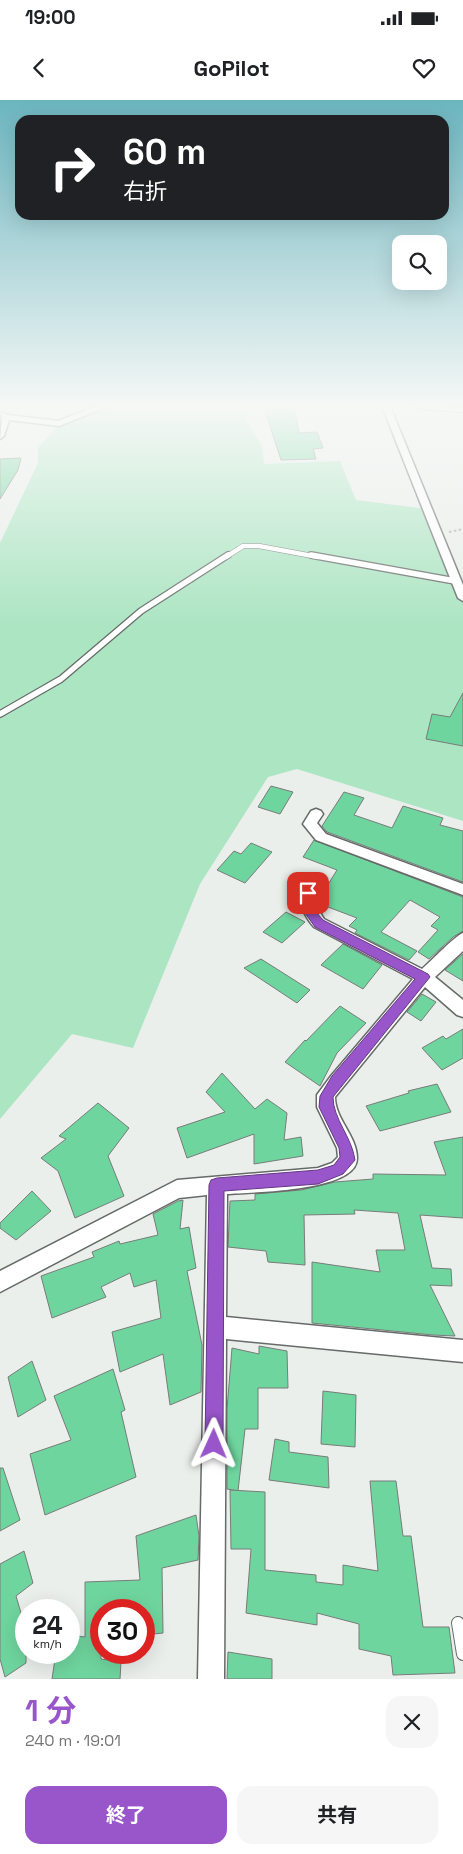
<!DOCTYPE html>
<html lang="ja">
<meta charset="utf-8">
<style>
body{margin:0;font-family:"Space Grotesk","Noto Sans JP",sans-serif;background:#f6f6f6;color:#202124;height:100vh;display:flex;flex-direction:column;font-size:19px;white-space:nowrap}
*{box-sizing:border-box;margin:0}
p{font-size:16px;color:#757577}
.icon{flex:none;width:28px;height:28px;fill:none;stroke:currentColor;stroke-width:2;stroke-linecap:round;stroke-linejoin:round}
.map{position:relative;height:1579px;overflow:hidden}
.sheet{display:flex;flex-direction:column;background:#fff;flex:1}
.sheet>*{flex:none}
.hud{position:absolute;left:15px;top:15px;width:434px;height:105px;border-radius:15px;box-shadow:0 5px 20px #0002;background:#202124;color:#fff;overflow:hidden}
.tools{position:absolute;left:392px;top:135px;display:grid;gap:10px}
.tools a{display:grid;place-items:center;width:55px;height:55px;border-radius:10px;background:#fff;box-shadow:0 5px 20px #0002;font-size:25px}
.speed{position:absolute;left:15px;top:1499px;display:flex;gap:10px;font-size:25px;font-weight:700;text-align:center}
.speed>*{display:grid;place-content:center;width:65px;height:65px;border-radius:50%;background:#fff;box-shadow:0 5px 20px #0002;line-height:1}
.speed small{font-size:12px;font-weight:400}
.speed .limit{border:8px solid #d22;background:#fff;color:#111}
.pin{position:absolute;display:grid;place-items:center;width:42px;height:42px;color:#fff;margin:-21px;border-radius:10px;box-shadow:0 2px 8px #0006}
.me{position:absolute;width:55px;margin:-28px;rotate:1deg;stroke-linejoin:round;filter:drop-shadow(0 0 4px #0008)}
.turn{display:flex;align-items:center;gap:18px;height:105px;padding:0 25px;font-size:22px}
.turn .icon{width:65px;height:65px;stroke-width:2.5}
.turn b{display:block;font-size:35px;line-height:42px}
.round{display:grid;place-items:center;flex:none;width:52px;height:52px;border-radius:15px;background:#f6f6f6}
.overview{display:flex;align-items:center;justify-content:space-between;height:85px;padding:0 25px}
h1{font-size:30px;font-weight:700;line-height:38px;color:#9956cb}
.primary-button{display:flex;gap:10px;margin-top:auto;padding:10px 25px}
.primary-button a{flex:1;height:58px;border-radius:15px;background:#9956cb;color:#fff;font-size:20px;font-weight:700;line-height:58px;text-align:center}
.primary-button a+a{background:#f6f6f6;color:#202124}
.status{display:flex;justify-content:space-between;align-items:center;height:35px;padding:0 25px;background:#fff;direction:ltr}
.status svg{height:14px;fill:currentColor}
header{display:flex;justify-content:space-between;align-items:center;height:65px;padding:0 25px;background:#fff;font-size:22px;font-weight:700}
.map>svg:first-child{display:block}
</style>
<div class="status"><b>19:00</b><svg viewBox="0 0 49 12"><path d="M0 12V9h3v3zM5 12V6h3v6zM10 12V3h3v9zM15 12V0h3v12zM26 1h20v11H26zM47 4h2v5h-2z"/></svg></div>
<header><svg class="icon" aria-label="back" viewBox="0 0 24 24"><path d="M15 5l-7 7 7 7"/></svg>GoPilot<svg class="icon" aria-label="heart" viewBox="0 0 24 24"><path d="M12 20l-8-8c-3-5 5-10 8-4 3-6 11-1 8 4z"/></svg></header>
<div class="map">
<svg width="463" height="1579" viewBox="0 0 463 1579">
<rect width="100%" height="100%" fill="#eaefec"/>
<path fill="#abe5c2" d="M112 306H253L246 319 262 346 264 364 340 361 356 400 427 409 463 496V721L297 669 268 677 200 784 133 948 72 934 0 1019V443L38 363V348L57 326Z"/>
<g fill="#6fd59e" stroke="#787c79">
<path d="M267 306H294L299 333 317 332 323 348 313 349 316 359 281 360 265 311H268Z"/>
<path d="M21 358 18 370 0 399V359Z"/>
<path d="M463 593V646L426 639 432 614 450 617Z"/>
<path d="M271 686 293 692 280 714 258 707Z"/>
<path d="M344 692 364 698 354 715 392 728 403 706 443 718 440 725 463 731V782L327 732 322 726Z"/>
<path d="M314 740 463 797V831L453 837 429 859 418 852 438 830 431 826 440 817 410 800 381 832 417 851 409 860 355 833 357 830 349 826 357 818 320 804 319 799 337 770 303 757Z"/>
<path d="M251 743 272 752 245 783 217 770 234 751 241 754Z"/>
<path d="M286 812 305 822 282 843 263 832Z"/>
<path d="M343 844 382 865 363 889 321 865Z"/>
<path d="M463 854V881L445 870Z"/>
<path d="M261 859 310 890 297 903 244 868Z"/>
<path d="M422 894 436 902 421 921 407 912Z"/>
<path d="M340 906 366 923 337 953 320 986 285 962 305 940 306 941Z"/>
<path d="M463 929V958L442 970 422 948 443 936 446 939Z"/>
<path d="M222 973 255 1009 267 999 287 1013 284 1040 301 1037 303 1056 254 1064V1034L187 1058 177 1028 225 1012 206 992Z"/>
<path d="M437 984 451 1012 380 1031 366 1006 409 993 408 991Z"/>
<path d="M98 1003 129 1028 108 1056 124 1096 75 1118 58 1071 41 1058 66 1039 59 1036Z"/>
<path d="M463 1037V1118L420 1115 432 1168 451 1169 452 1186 430 1185 455 1236 433 1235 312 1223V1162L380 1172 376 1150H405L398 1113 354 1110 355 1114 304 1115 305 1165 268 1162 266 1151 228 1147 230 1101 255 1100V1094L301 1090 335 1082 373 1079V1074L446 1075 434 1042Z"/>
<path d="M32 1091 51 1111 16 1140 0 1128V1123Z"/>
<path d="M183 1100 180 1129 189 1127 196 1168 187 1171 202 1245 201 1292 170 1305 163 1254 120 1272 112 1232 161 1218 156 1180 134 1187 130 1173 101 1187 106 1197 52 1218 41 1176 94 1157 92 1152 119 1141 120 1144 158 1135 153 1114 178 1101Z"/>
<path d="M259 1246 287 1251 288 1288H258V1329H245L238 1391 227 1389V1309L232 1248 259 1254Z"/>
<path d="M32 1261 46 1300 18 1317 8 1277Z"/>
<path d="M113 1269 125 1310 121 1312 136 1377 45 1415 30 1354 71 1340 54 1296Z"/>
<path d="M323 1291 356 1295 355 1347 321 1344Z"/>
<path d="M275 1339 289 1342V1352L328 1357 329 1388 269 1380Z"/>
<path d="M0 1368H3L20 1420 0 1431Z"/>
<path d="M370 1381H396L403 1436H411L423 1527H449L455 1573 393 1575 391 1556 359 1549V1524L317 1513V1525L246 1513 251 1449H231L230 1390 265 1392V1470L316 1475V1482L343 1485V1465L378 1471Z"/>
<path d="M196 1415 199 1436 198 1460 162 1468 163 1533 144 1535V1510H101V1559L121 1562 120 1579H52L56 1552H69V1535L85 1537V1482L140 1480 136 1436Z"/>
<path d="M24 1451 33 1483 16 1496 26 1530V1563L5 1577 0 1559V1464Z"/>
<path d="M228 1552 272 1559V1579H227Z"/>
</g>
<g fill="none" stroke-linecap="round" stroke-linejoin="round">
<defs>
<path id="lane-far2" d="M226 457 243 446H259L318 457"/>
<g id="lane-far1">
<path d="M311 455 455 481"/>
<path d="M0 614 61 579 141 511 228 455"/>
</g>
<path id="lane" d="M458 1523 463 1554"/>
<g id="street">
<path d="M97 306H109L59 326 9 320 4 336 0 339 2 318 0 312 8 315 58 321Z"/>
<path d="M382 306H390L463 485V501L458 498Z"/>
<path d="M412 306 463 308V312L416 308Z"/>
<path d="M316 709 321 711 323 714 317 723 326 734 463 784V795L316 740 303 724 311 711Z"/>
<path d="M308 787 313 789C319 800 316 808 324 819L422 869C431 861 455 836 463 833V851L435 877 463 900V917L457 915 425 887 335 997C335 1019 357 1036 357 1058 358 1092 250 1092 227 1094L226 1217 463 1240V1262L226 1239 224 1579H198L207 1095 179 1098 0 1192V1171L177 1080 318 1068 332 1063 338 1057 337 1048 317 1007V995L331 976 413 879 314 827C306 818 296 801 303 789Z"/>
</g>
</defs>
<use href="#lane-far2" stroke="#666a68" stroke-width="5.5"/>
<use href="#lane-far1" stroke="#666a68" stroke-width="8"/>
<use href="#lane" stroke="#666a68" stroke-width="14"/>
<use href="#street" stroke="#666a68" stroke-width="3"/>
<path stroke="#abafad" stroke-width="2" stroke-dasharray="2.5 2.5" stroke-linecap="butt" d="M449 432 463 429"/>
<use href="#lane-far2" stroke="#fff" stroke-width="4.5"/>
<use href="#lane-far1" stroke="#fff" stroke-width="5.5"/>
<use href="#lane" stroke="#fff" stroke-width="12"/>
<use href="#street" fill="#fff" fill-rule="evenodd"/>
</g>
<linearGradient id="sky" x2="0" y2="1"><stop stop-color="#6bb5bf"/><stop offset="0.58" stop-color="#f6f8f6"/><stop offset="1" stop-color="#f6f8f6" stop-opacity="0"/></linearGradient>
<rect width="463" height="527" fill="url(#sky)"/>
<path fill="#9956cb" stroke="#633884" d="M308 789 314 793 316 812 323 820 428 874 430 877 333 997C333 1019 352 1037 355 1060L343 1074 318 1084 224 1091 223 1344 220 1351 214 1353 208 1351 205 1344 209 1085 211 1080 217 1078 318 1070 334 1065 340 1057 339 1048 319 1007 320 996 332 976 415 879 315 827 305 813 303 793Z"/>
</svg>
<div class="tools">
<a><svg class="icon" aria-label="search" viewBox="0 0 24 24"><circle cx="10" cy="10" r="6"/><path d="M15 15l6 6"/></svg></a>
</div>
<div class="speed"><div>24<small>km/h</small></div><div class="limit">30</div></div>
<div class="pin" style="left:308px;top:793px;background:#d93025"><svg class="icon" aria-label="arrive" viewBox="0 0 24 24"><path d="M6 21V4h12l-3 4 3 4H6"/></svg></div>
<svg class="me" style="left:214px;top:1344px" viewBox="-20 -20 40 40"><path d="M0-17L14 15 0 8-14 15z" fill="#9956cb" stroke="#fff" stroke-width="4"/></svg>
<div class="hud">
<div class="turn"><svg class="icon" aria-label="right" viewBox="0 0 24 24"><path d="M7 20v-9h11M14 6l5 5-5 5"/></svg><div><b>60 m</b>右折</div></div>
</div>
</div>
<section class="sheet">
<div class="overview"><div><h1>1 分</h1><p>240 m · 19:01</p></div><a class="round"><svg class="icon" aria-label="close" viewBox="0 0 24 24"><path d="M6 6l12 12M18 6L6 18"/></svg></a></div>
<div class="primary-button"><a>終了</a><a>共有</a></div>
</section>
